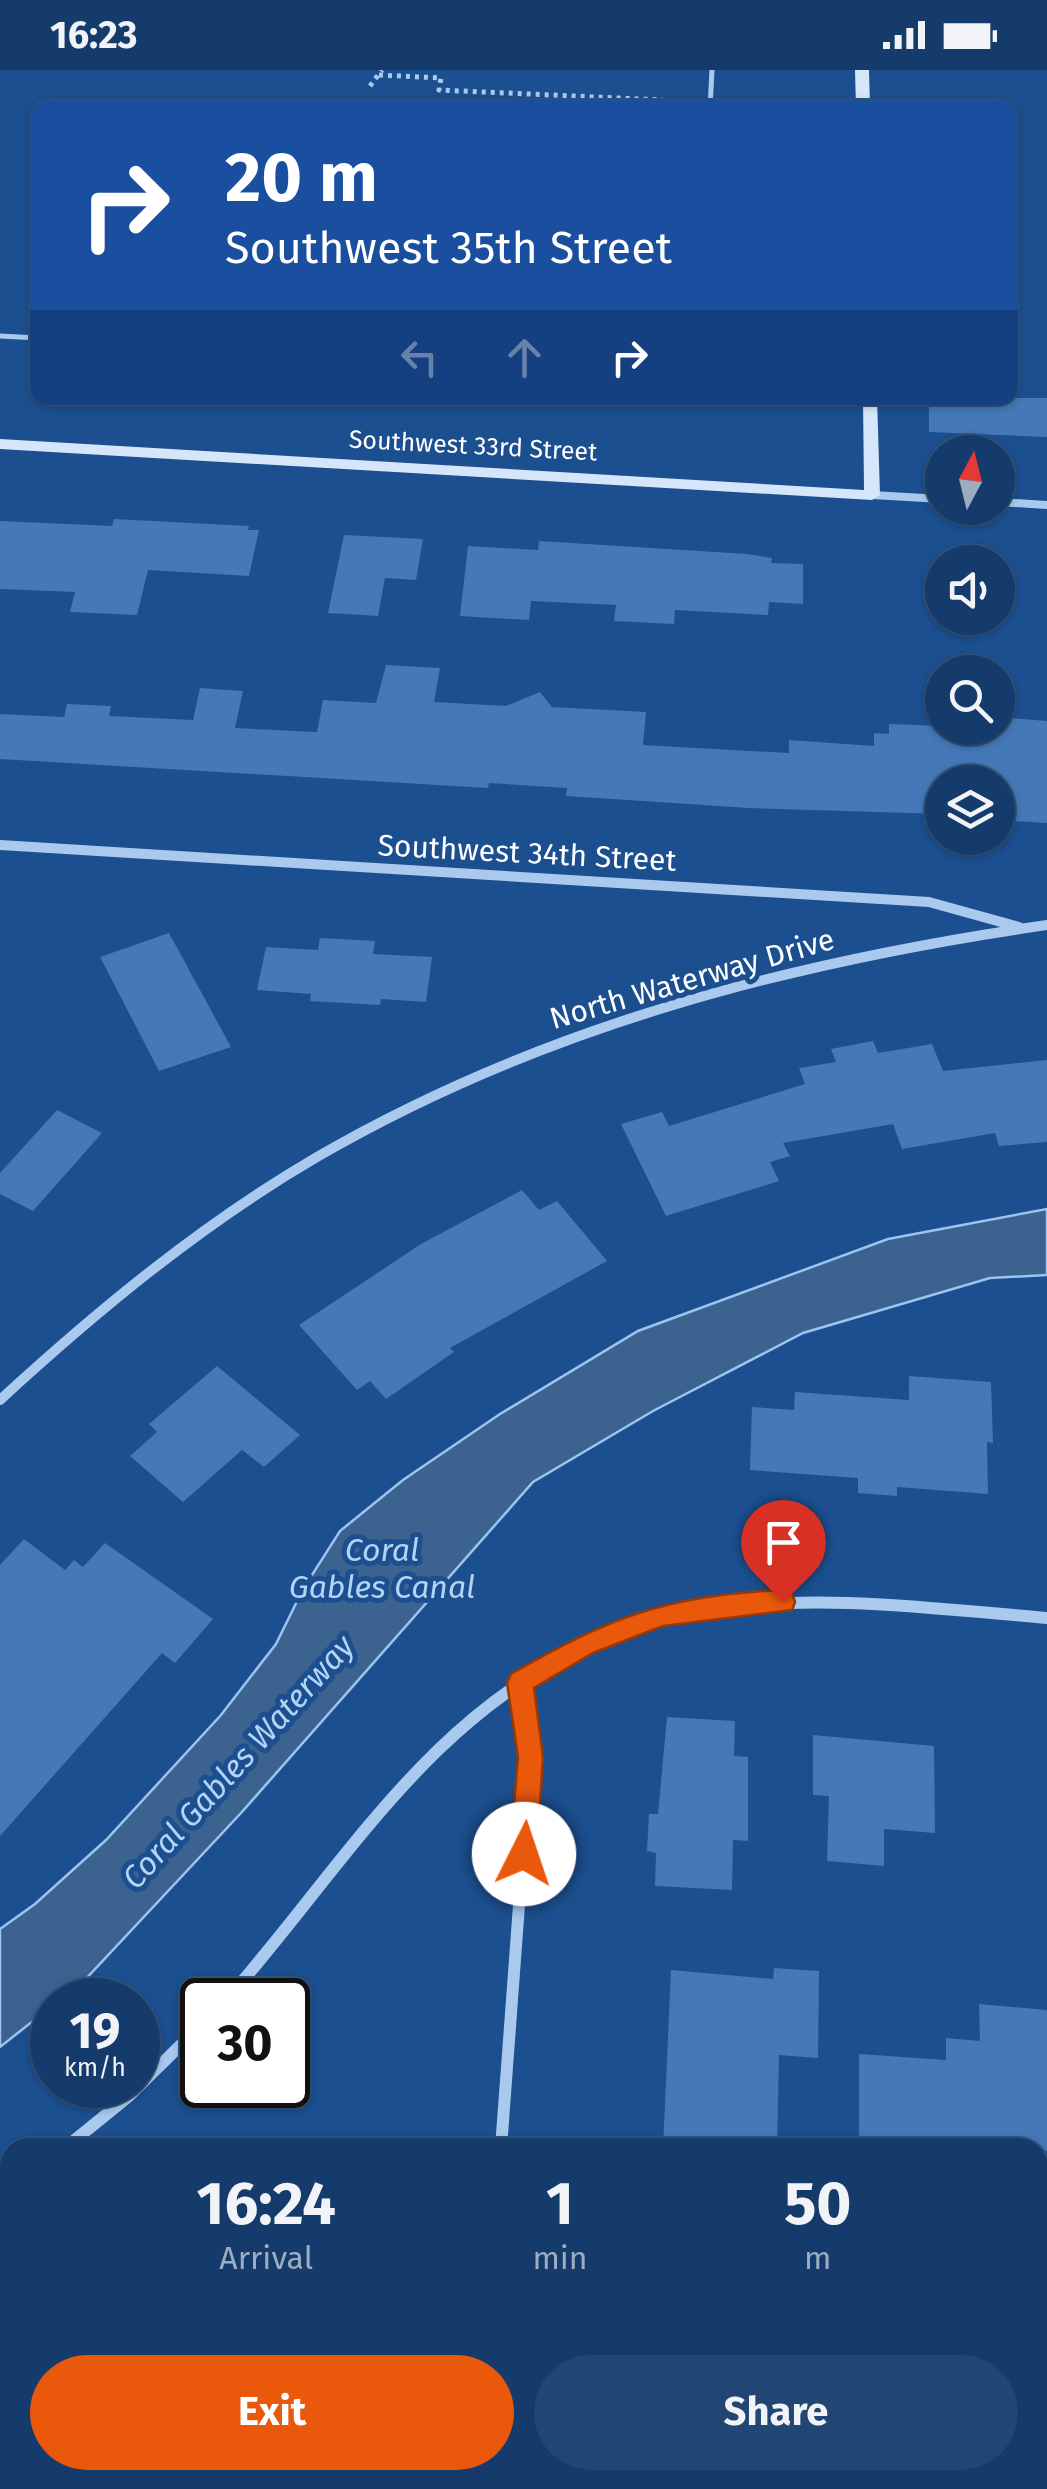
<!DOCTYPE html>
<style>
body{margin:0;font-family:"Fira Sans",sans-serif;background:#214673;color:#f1f3f6;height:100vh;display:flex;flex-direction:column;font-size:38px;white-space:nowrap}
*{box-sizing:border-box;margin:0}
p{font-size:32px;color:#9dadc1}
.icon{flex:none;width:55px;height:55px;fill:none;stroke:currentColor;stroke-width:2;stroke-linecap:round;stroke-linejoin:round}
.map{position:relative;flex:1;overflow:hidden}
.drawer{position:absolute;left:0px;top:2068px;width:1048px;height:352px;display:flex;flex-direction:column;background:#143b6b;border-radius:30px 30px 0 0;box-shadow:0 2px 8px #0004,0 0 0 2px #33557e}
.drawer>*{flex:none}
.guide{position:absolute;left:30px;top:30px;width:988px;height:305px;border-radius:20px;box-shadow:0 2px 8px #0004,0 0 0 2px #33557e;background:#1a4fa0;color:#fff;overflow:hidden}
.needle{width:65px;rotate:7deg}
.tools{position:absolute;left:925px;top:365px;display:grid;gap:20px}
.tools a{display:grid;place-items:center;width:90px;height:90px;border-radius:50%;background:#143b6b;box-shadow:0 2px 8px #0004,0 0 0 2px #33557e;font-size:50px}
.speed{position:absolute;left:30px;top:1908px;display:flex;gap:20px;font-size:50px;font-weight:700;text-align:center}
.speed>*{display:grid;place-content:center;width:130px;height:130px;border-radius:50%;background:#143b6b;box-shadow:0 2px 8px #0004,0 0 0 2px #33557e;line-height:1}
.speed small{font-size:25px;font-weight:400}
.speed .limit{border:5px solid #111;border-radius:15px;background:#fff;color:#111}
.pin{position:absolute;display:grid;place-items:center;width:85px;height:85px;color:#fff;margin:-102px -42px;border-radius:50% 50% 50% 0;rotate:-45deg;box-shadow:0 0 10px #0007}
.pin .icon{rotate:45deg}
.me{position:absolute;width:110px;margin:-55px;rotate:4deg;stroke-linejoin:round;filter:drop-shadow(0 0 8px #0008)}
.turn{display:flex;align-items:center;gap:35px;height:210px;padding:0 30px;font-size:45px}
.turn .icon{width:130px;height:130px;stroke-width:2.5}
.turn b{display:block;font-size:70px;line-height:85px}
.lanes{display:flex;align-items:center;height:95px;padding:0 30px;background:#0003;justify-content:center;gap:50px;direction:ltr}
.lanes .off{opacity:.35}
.eta{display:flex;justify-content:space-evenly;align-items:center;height:170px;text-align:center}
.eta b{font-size:60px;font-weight:700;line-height:70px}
.cta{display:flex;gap:20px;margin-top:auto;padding:20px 30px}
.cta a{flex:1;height:115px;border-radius:60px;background:#ea580c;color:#fff;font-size:40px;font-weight:700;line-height:115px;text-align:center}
.cta a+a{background:#214673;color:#f1f3f6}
.status{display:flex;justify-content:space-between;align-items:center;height:70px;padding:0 50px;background:#143b6b;direction:ltr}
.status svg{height:28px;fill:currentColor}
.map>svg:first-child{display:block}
</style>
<div class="status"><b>16:23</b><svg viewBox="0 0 49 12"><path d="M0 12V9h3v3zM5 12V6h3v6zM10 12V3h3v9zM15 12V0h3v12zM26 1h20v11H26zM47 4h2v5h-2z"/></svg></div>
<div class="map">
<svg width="1047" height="2419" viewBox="0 0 1047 2419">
<rect width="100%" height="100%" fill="#1b4f8f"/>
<path fill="#3c6290" stroke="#9cc4f0" stroke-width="2.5" d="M1047 1139V1205L990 1208 803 1263 653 1341 533 1412 241 1743 81 1914 60 1930H52V1936L0 1977V1859L35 1834 106 1770 221 1645 276 1574 303 1519 340 1461 403 1410 500 1344 638 1261 888 1169Z"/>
<g fill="#4478b7">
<path d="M929 328H1047V367L929 362Z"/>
<path d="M114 449 249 456 248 460H259L249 506 148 500 137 545 70 542 75 522 0 519V451L112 456Z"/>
<path d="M344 465 423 469 416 510 385 508 378 546 328 543Z"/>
<path d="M539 471 747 484 772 488 771 493 803 494V534L769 532 768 545 675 540 674 554 614 551 616 535 531 531 529 550 460 546 468 476 538 480Z"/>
<path d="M386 595 440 598 434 632 506 636 540 622 552 637 646 642 643 675 789 683V670L874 676V663L889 664V654L998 658V647L1047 651V753L998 750V712H942V744L749 738 566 726 567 718 489 713 488 718 0 689V644L64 647 67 634 111 636 109 646 193 650 200 618 243 621 235 658 317 662 323 630 376 633Z"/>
<path d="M169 863 231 977 159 1001 100 887Z"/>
<path d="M320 868 375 871 373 884 432 887 426 932 381 929 380 935 310 931 311 924 257 920 266 877 318 880Z"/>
<path d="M873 971 878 983 932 974 943 1001 1047 990V1072L999 1076 995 1063 902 1079 893 1054 783 1073 790 1086 770 1092 779 1111 666 1146 621 1054 662 1042 669 1056 805 1014 799 998 836 992 831 979Z"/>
<path d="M57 1040 102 1063 33 1141 0 1124V1103Z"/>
<path d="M522 1120 539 1140 557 1131 607 1191 450 1278 454 1282 386 1329 370 1311 357 1320 299 1255 421 1174Z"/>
<path d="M217 1296 300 1365 264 1397 242 1380 183 1432 130 1386 157 1362 149 1354Z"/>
<path d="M909 1306 991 1312 993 1373 987 1372 988 1424 897 1417V1426L858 1423V1408L750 1400 752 1337 794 1340 795 1322 909 1330Z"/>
<path d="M24 1469 65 1500 74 1490 83 1497 105 1473 213 1549 175 1593 162 1583 0 1766V1495Z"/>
<path d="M667 1647 735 1651 734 1686 748 1687V1771L733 1770 732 1820 655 1816 656 1783 647 1781 649 1744H658Z"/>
<path d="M813 1665 934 1676 935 1763 884 1759V1796L827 1791 829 1726 813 1725Z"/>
<path d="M774 1898 819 1901 818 1988 779 1985 777 2078H663L671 1900 773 1909Z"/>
<path d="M979 1934 1047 1940V2081L968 2074V2078H859V1984L946 1990V1968L980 1971Z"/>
</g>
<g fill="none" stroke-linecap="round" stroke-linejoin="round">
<g stroke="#a9c9ee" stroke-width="5" stroke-dasharray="4 5" stroke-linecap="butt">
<path d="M379 5 441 8 439 20 663 30"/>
<path d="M370 16 382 0"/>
</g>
<g stroke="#a9c9ee" stroke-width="5">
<path d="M710 38 712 0"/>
<path d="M0 266 38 268"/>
</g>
<g stroke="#a9c9ee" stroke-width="8">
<path d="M872 425 942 429"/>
<path d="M998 432 1047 435"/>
</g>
<g stroke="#a9c9ee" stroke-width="10">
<path d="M0 775 929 832 1019 857"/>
<path d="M0 1330C98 1240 202 1154 317 1087 543 956 791 892 1047 855"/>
</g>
<g stroke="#a9c9ee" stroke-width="12">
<path d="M226 1930C298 1849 359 1757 437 1681 625 1498 807 1527 1047 1548"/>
<path d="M65 2078 129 2026 202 1954"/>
<path d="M501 2078 530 1687 520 1613"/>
<path d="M0 2126 10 2119"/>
<path d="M476 2410V2419"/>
</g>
<g fill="#d6e6fa" fill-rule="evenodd">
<path d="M855 0H869L870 38H856Z"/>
<path d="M863 328H877L880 425 872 430 0 379V369L864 420Z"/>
</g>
</g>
<path fill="#ea580c" stroke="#983908" stroke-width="2.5" d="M783 1520 792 1523 795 1532 792 1540 663 1556 593 1583 534 1618 543 1687 537 1784 533 1793 524 1796 514 1793 510 1784 518 1687 507 1613 511 1604C609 1547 668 1525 783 1520Z"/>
<g text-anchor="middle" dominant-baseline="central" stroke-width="10" stroke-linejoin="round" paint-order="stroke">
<g font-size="25" fill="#fff" stroke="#1b4f8f">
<text transform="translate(473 376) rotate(3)">Southwest 33rd Street</text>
</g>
<g font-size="30" fill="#fff" stroke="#1b4f8f">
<text transform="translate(527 783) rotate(3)">Southwest 34th Street</text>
<text transform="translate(692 909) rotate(-16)">North Waterway Drive</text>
</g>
<g font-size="32" font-style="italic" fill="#b5d3f5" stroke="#1b4f8f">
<text x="382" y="1480">Coral<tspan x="382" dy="37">Gables Canal</tspan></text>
<text transform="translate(238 1692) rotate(-48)">Coral Gables Waterway</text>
</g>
</g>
</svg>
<div class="tools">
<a><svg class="needle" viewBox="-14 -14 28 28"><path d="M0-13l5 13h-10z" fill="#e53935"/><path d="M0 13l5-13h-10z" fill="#9dadc1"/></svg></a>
<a><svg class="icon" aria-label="sound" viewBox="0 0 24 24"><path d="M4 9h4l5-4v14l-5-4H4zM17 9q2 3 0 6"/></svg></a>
<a><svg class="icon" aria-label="search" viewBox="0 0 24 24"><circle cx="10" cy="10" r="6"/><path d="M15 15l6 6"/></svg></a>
<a><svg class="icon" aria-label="layers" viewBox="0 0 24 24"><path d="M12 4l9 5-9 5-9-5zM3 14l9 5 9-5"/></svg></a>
</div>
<div class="speed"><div>19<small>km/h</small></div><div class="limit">30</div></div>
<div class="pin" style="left:783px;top:1532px;background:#d93025"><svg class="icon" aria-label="arrive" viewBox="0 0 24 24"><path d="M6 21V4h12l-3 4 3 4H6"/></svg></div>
<svg class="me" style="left:524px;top:1784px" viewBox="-20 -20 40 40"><circle r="19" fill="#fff"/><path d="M0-13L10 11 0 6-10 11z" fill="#ea580c"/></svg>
<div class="guide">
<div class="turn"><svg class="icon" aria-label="right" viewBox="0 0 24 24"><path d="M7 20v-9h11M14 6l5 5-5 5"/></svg><div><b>20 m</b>Southwest 35th Street</div></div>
<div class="lanes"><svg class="icon off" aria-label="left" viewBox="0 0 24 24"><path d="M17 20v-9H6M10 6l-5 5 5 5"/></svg><svg class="icon off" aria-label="ahead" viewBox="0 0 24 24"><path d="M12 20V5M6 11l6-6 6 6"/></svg><svg class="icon" aria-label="right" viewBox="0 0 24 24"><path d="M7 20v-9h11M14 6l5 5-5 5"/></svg></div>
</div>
<section class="drawer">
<div class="eta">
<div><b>16:24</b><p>Arrival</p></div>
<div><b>1</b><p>min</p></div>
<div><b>50</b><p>m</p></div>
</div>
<div class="cta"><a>Exit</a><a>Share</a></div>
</section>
</div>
